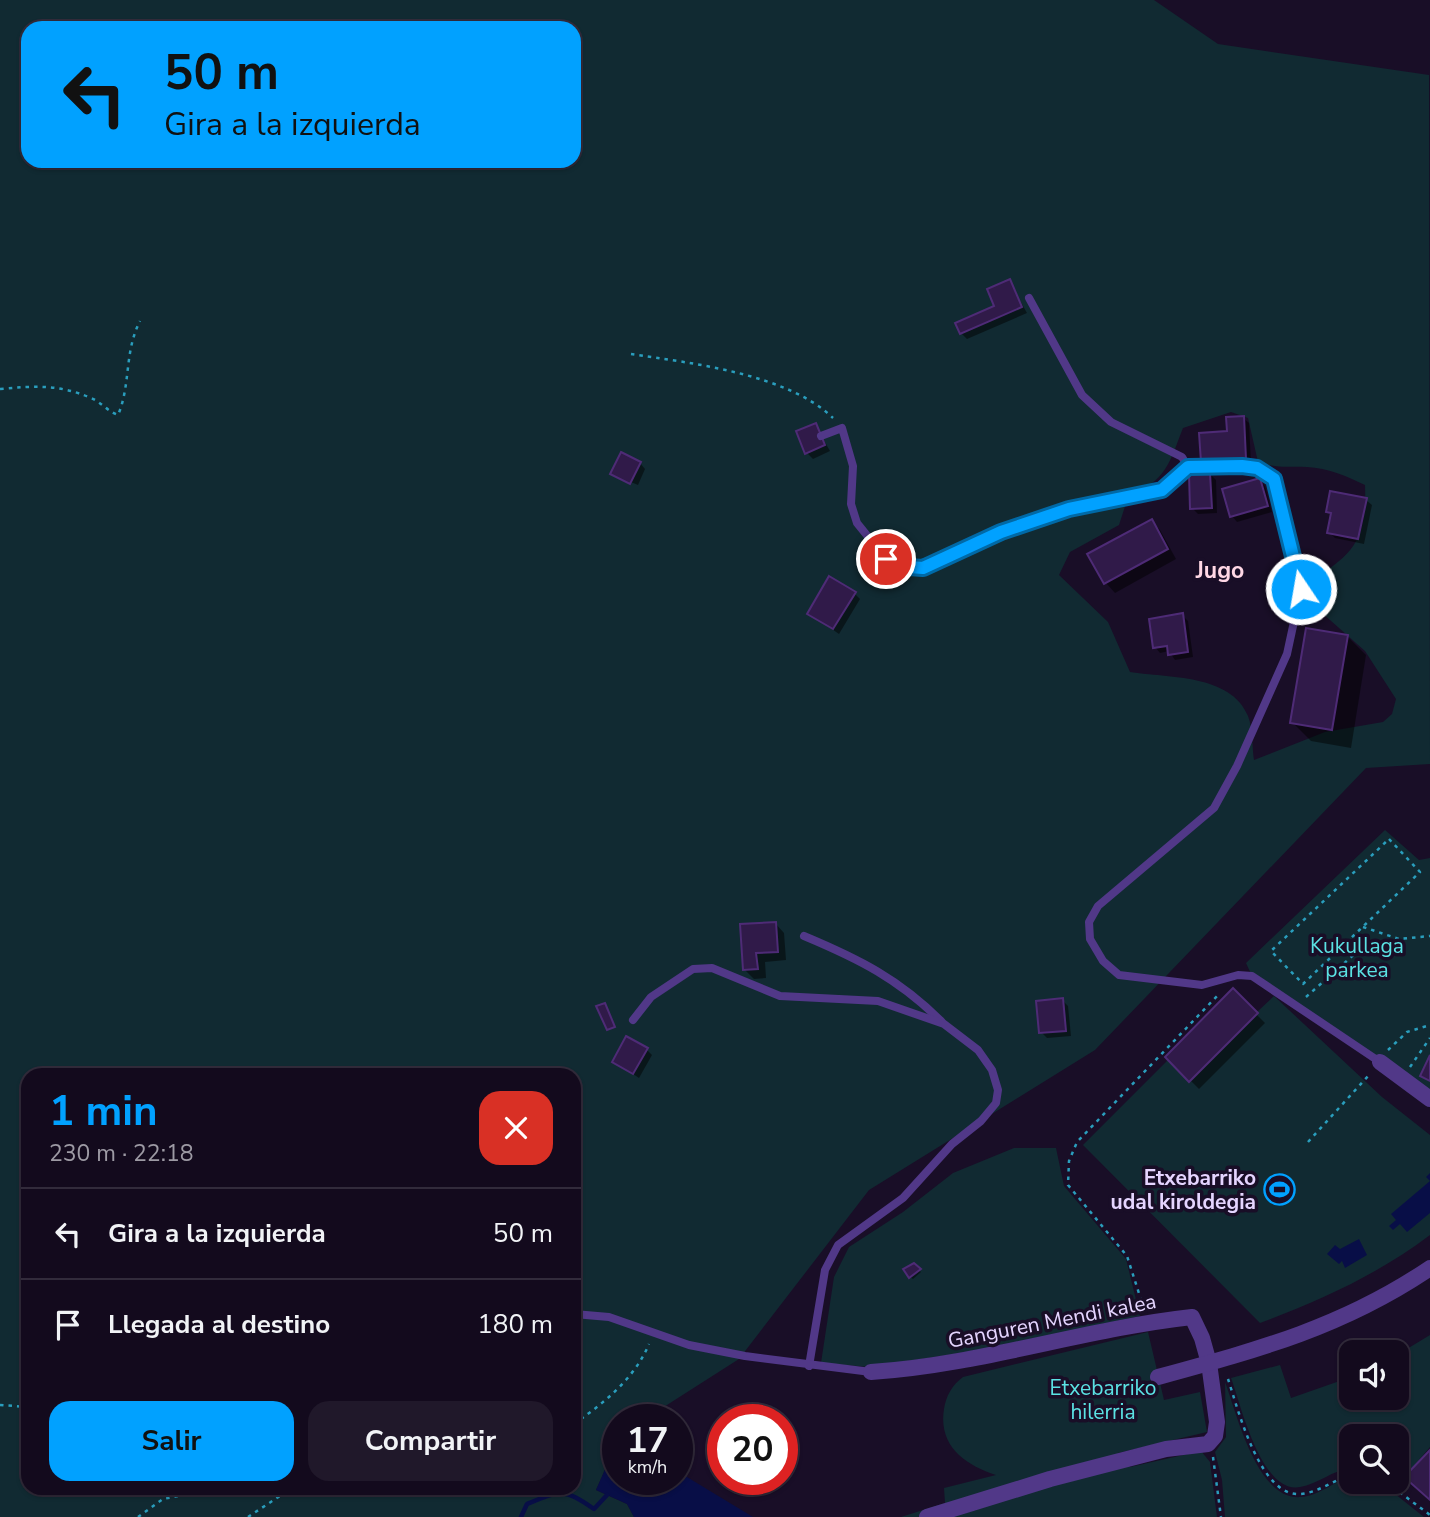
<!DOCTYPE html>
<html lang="es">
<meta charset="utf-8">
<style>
body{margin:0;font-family:"Nunito Sans",sans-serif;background:#20182a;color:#f1f3f6;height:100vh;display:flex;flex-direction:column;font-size:26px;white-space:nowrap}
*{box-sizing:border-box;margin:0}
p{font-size:23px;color:#9d9aa4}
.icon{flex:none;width:38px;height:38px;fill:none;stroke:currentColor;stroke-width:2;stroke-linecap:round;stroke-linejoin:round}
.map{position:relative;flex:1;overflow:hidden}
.side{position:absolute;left:21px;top:1068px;width:560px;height:427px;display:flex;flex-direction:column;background:#130a1d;border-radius:21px;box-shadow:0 2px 5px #0004,0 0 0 2px #322b3b}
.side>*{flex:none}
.hud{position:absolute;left:21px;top:21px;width:560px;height:147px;border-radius:21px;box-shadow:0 2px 5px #0004,0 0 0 2px #322b3b;background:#01a1ff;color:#111;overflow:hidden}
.buttons{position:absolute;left:1339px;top:1340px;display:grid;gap:14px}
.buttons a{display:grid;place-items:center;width:70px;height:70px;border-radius:14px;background:#130a1d;box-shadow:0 2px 5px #0004,0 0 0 2px #322b3b;font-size:35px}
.speed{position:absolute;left:602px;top:1404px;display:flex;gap:14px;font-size:35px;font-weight:700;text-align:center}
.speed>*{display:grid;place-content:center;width:91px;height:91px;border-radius:50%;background:#130a1d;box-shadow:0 2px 5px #0004,0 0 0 2px #322b3b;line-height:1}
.speed small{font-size:18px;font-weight:400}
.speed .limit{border:10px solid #d22;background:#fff;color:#111}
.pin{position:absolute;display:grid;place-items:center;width:60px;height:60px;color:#fff;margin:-30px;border:4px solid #fff;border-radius:50%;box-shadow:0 2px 7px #0007}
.me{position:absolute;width:77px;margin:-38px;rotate:348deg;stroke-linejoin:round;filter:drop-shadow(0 0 5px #0008)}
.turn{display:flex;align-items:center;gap:24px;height:147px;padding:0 28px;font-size:32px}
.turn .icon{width:91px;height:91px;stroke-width:2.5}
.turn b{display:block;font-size:49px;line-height:60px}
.round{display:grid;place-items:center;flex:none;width:74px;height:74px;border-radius:21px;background:#20182a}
.overview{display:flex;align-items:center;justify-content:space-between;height:119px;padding:0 28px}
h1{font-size:42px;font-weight:700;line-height:52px;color:#01a1ff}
.action{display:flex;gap:14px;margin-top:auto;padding:14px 28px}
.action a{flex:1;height:80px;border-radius:21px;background:#01a1ff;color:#111;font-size:28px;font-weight:700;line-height:80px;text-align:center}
.action a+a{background:#20182a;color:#f1f3f6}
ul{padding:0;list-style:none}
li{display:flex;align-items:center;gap:21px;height:91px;padding:0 28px;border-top:2px solid #322b3b}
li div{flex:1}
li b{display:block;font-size:26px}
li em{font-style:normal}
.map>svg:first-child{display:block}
</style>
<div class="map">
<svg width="1430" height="1517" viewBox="0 0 1430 1517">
<rect width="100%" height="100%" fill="#190e27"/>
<g fill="#112a32" fill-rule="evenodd">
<path d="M0 0H1154L1218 44 1429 75 1430 764 1366 768 1095 1050 869 1190 739 1359 645 1419H618V1440L596 1490 627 1504 634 1517H0ZM28 28H574V161H28ZM1231 412 1248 418 1258 462C1280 469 1286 466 1307 467 1328 468 1346 476 1365 485 1367 538 1355 555 1309 581L1304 597 1365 651 1396 699 1392 714 1383 722 1325 732 1254 760C1252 747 1253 729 1248 716 1231 674 1168 678 1130 672L1108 622 1059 575 1070 552 1119 525 1129 494C1166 483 1170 461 1183 428ZM28 1074H574V1488H28Z"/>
<path d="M1385 830 1419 860 1430 858V1099L1252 976 1246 963Z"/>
<path d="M1233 988 1257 1012 1274 996 1382 1097 1430 1135V1235C1377 1275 1321 1300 1260 1323L1083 1145 1167 1061 1165 1057Z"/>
<path d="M1014 1148H1056L1064 1186 1126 1259 1140 1316 987 1349 869 1367 821 1363 834 1277 849 1247 903 1212 953 1173Z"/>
<path d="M1148 1332 1164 1400 1200 1392 1207 1432 1118 1453 1130 1467 1201 1451 1210 1462 1217 1517H901L945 1503 944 1488 996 1475C965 1465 938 1446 944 1409 946 1396 952 1385 963 1377Z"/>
<path d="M1430 1335V1447L1403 1479 1397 1477 1396 1437H1351V1468C1333 1470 1318 1484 1300 1487 1261 1494 1241 1405 1231 1378L1280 1365 1291 1398 1351 1377V1398H1396L1397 1355Z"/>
<path d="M1225 1382C1237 1414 1257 1501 1301 1497 1319 1496 1334 1481 1351 1477V1482H1380L1424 1517H1225L1222 1480 1215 1452 1226 1437Z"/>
</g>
<g fill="#080e47">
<path d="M1430 1173V1213L1407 1232 1400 1224 1393 1230 1389 1226 1396 1220 1391 1214 1430 1181 1426 1177Z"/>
<path d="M1359 1239 1367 1255 1345 1268 1342 1261 1339 1264 1327 1254 1335 1245 1340 1249Z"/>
<path d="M618 1440V1479H677V1471L753 1517H634L627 1504 596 1490Z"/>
</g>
<g fill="#0007">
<path d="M1009 281 1027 313 967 339 961 333 997 307Z"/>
<path d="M1243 418 1249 423 1251 464 1209 467 1203 461Z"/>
<path d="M815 425 830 451 813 459 807 453Z"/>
<path d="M640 463 645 469 638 485 612 474Z"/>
<path d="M1210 474 1216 480 1217 513 1198 514 1192 508Z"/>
<path d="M1259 480 1265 486 1272 512 1237 522 1232 516Z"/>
<path d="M1366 500 1372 505 1364 544 1335 538 1329 532 1333 516 1327 511Z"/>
<path d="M1151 521 1160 530 1176 559 1115 593 1106 583 1090 555Z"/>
<path d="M854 593 860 599 839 634 809 613Z"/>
<path d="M1182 615 1188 621 1193 657 1175 660 1169 651 1160 653 1155 647Z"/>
<path d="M1347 636 1366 655 1351 748 1311 741 1292 722Z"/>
<path d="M775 923 784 933 786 960 765 962 766 978 754 979 745 970Z"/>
<path d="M1233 991 1265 1023 1199 1089 1167 1057Z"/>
<path d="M1062 1000 1068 1006 1071 1036 1047 1038 1041 1032Z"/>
<path d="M646 1049 652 1055 639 1078 614 1061Z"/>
<path d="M914 1265 921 1272 913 1279 910 1277Z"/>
</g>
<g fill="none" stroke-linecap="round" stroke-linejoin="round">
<path stroke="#080e47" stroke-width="4.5" d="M521 1517 527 1504C560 1490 564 1488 594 1509L607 1495"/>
</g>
<g fill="#301a49" stroke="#4e2b76" stroke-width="2">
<path d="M1010 279 1022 307 960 334 955 323 994 306 987 289Z"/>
<path d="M1244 416 1246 459 1201 462 1199 433 1227 431 1226 417Z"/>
<path d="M816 423 825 445 805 454 796 431Z"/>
<path d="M621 452 641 462 630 484 610 474Z"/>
<path d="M1210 473 1212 508 1190 509 1189 474Z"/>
<path d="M1260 478 1268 506 1230 517 1222 489Z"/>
<path d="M1330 491 1367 498 1358 539 1327 533 1331 513 1326 512Z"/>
<path d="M1152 519 1168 549 1104 584 1087 554Z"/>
<path d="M829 576 856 592 833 629 807 614Z"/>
<path d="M1183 613 1188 652 1168 655 1167 646 1153 648 1149 619Z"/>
<path d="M1306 628 1348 635 1332 730 1290 723Z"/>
<path d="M776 922 778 952 756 953 758 969 743 970 740 924Z"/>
<path d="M1233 988 1258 1013 1189 1082 1165 1057Z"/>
<path d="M1063 998 1066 1031 1039 1033 1036 1001Z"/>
<path d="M605 1003 615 1027 607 1030 596 1006Z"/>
<path d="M626 1036 648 1048 633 1074 612 1062Z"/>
<path d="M1430 1055V1081L1420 1076Z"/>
<path d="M914 1263 921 1269 909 1278 903 1269Z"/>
<path d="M1430 1450V1500L1404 1477Z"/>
</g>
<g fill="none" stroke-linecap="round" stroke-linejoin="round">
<g stroke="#2a9ebd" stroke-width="2.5" stroke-dasharray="3.5 5" stroke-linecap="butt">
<path d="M631 354C691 363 788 374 833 418"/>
<path d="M0 389C34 386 59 384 91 398 101 402 107 411 118 415 131 385 124 352 140 321"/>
<path d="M1389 839 1420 872 1303 984 1271 951Z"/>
<path d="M1363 927 1399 939 1430 936"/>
<path d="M1306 997 1359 950 1399 939"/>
<path d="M1388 1050 1407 1032 1430 1025"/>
<path d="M1410 1067 1430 1038"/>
<path d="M1308 1142 1369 1075"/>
<path d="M1144 1309 1127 1256 1068 1185 1069 1161 1077 1142 1220 993"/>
<path d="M1228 1379C1238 1409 1260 1497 1300 1494 1317 1493 1335 1480 1351 1474"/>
<path d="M0 1405 28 1407"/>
<path d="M574 1424C604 1403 635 1378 649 1344"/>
<path d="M1213 1457 1221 1517"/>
<path d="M1386 1482 1430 1515"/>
<path d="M150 1488 163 1499"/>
<path d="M138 1517 163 1499 220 1488"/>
<path d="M248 1517 292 1488"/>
</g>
<g stroke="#513888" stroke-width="8">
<path d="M1029 298 1082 395 1111 422 1182 457 1188 467"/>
<path d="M821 436 842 428 853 466 851 504 857 523 886 559 904 568H923L1001 532 1069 509 1162 490 1188 467 1242 466 1257 469 1274 479 1301 589 1287 654 1237 766 1214 808 1098 906 1089 922 1090 939 1103 961 1119 975 1202 985 1238 975 1252 976 1380 1062"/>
<path d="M804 936C859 959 899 979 942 1022"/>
<path d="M633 1020 651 997 693 969 712 968 780 996 878 1001 944 1024 978 1050 992 1070 998 1090 996 1103 981 1121 952 1144 903 1198 838 1245 825 1270 809 1366"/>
<path d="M574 1314 609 1317 689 1345 745 1356 871 1372"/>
</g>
<g stroke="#513888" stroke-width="16">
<path d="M1380 1062 1430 1099"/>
<path d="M871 1372C979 1365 1084 1329 1192 1317L1202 1338 1209 1363 1217 1422 1215 1436 1208 1444 1166 1449 1050 1479 927 1517"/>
<path d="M1158 1377C1257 1350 1343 1327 1430 1268"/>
</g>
</g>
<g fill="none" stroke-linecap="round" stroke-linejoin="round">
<defs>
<path id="route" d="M886 559 895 566 923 568 1001 532 1069 509 1162 490 1188 467 1242 466 1257 468 1274 479 1301 589"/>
</defs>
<use href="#route" stroke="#0169a6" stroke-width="18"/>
<use href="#route" stroke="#01a1ff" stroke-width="12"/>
</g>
<defs>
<symbol id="stadium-ring" viewBox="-11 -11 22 22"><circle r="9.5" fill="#190e27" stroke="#01a1ff" stroke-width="1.5"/><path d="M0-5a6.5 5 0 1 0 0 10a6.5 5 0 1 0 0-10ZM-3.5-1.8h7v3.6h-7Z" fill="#01a1ff"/></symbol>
</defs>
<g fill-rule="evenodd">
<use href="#stadium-ring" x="1262" y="1172" width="35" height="35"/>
</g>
<g text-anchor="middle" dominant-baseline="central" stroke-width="7" stroke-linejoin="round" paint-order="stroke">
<g font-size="21" fill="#5be2e4" stroke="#190e27">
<text x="1357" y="946">Kukullaga<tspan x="1357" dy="24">parkea</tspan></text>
<text x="1103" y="1388">Etxebarriko<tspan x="1103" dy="24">hilerria</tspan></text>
</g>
<g font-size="21" font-weight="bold" fill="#e5d5ff" stroke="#190e27" text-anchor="end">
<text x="1256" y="1178">Etxebarriko<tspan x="1256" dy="24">udal kiroldegia</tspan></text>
</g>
<g font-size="21" fill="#e5d5ff" stroke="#190e27">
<text transform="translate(1052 1321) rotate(-11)">Ganguren Mendi kalea</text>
</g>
<g font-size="23" font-weight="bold" fill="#ffd7e5" stroke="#190e27">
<text x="1220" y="570">Jugo</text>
</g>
</g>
</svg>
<div class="buttons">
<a><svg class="icon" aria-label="sound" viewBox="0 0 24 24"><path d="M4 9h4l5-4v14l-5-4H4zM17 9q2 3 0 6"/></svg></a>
<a><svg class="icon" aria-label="search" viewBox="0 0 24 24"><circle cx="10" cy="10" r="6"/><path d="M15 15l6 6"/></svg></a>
</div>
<div class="speed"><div>17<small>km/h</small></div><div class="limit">20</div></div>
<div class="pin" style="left:886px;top:559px;background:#d93025"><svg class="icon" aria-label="arrive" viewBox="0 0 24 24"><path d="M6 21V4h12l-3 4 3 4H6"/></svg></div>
<svg class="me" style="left:1301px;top:589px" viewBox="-20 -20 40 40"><circle r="17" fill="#01a1ff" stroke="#fff" stroke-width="3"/><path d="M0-11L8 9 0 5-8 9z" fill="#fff"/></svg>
<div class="hud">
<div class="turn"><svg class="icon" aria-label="left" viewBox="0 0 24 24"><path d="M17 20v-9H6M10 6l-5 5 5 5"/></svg><div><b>50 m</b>Gira a la izquierda</div></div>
</div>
<section class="side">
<div class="overview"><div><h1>1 min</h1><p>230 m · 22:18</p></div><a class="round" style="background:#d93025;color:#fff"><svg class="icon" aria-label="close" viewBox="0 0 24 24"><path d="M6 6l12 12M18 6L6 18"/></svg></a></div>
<ul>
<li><svg class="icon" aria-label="left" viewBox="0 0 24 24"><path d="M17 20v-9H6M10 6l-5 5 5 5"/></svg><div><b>Gira a la izquierda</b></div><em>50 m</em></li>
<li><svg class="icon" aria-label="arrive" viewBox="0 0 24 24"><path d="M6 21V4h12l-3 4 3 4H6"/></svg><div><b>Llegada al destino</b></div><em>180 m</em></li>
</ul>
<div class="action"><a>Salir</a><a>Compartir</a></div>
</section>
</div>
